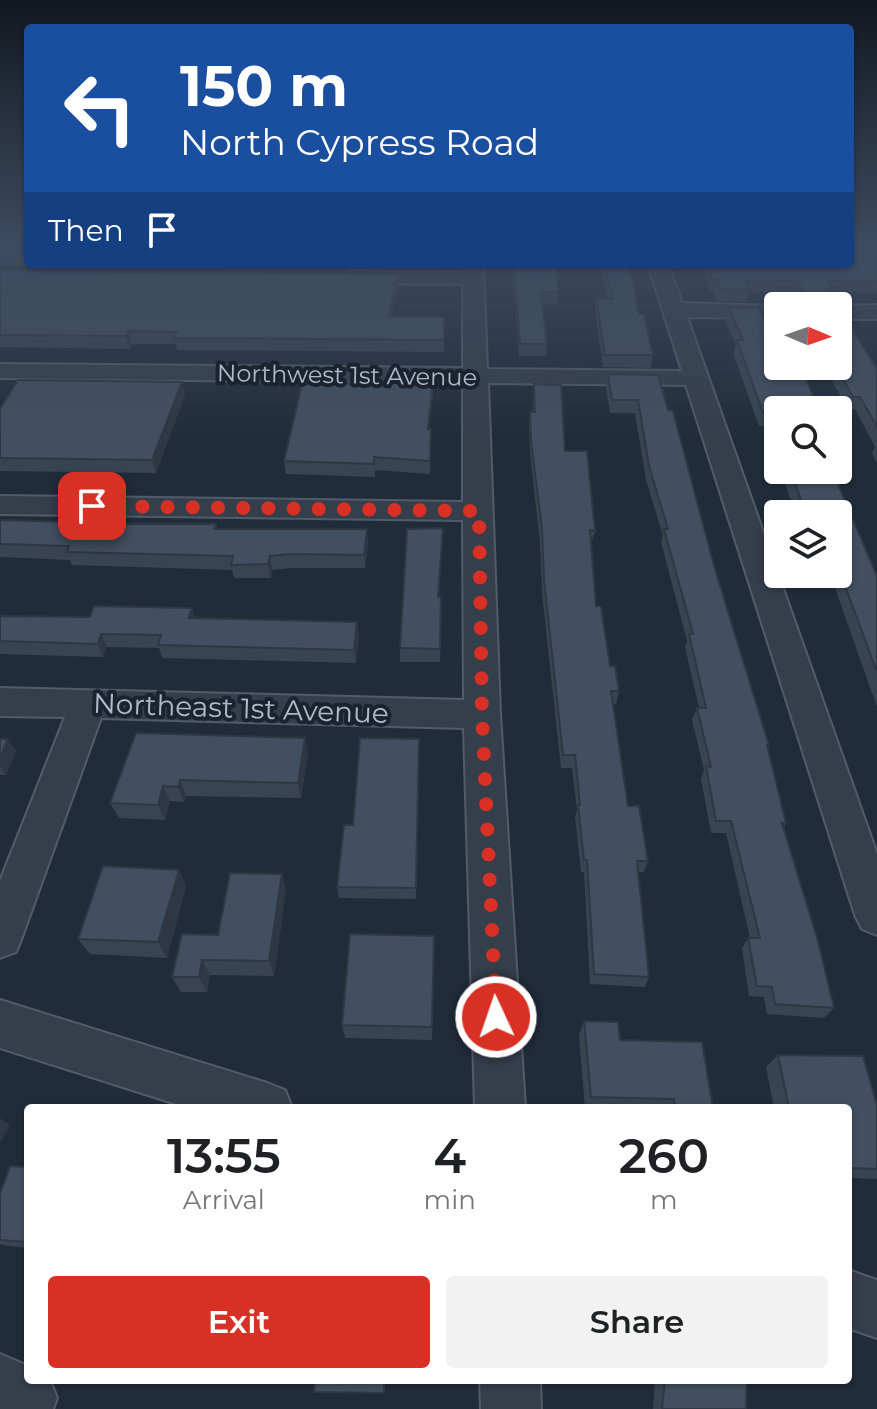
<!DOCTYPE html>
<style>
body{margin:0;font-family:Montserrat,sans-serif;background:#f2f2f2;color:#202124;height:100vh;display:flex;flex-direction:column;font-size:30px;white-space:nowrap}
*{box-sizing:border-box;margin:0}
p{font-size:26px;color:#757577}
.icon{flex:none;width:44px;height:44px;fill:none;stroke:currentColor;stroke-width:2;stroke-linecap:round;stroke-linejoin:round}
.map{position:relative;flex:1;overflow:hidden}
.sheet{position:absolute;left:24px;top:1104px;width:828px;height:280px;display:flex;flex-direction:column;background:#fff;border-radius:8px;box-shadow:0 2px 6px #0004}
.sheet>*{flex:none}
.hud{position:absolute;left:24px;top:24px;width:830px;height:244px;border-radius:8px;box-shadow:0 2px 6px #0004;background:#1a4fa0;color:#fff;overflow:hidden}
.needle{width:52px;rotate:92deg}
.buttons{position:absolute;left:764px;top:292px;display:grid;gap:16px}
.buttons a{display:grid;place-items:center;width:88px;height:88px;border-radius:8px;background:#fff;box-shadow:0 2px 6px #0004;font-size:40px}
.pin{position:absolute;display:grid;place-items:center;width:68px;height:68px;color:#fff;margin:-34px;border-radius:16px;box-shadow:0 4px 12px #0006}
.me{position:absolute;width:88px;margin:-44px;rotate:357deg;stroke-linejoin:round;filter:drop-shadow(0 0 6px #0008)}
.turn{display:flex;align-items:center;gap:28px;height:168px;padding:0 24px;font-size:36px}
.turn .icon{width:104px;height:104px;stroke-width:2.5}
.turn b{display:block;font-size:56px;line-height:68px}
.then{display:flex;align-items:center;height:76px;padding:0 24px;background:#0003;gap:16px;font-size:30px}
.eta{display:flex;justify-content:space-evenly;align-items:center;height:136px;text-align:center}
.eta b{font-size:48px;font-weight:600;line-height:56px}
.action{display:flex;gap:16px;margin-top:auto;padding:16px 24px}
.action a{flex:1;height:92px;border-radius:8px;background:#d93025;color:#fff;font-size:32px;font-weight:600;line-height:92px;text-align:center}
.action a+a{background:#f2f2f2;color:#202124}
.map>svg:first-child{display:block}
</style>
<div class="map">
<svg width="877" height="1409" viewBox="0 0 877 1409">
<rect width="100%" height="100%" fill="#212c3a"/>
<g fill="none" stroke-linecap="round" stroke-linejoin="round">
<defs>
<g id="minor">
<path d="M463 264H483L487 369 682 371 648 264H668L682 303 785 306H778V318L687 317 877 854V935L862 929 855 915 686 385 488 383 500 714 525 1108H475L464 728 101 718 22 937 16 952 0 958V881L65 717 0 716V688L464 700 463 520 0 514V496L463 502V383L0 378V364L463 368V284L350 283 340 277 350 271 463 272Z"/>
<path d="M877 305V319H838V306H835Z"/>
<path d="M0 1000 267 1083 285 1090 292 1108H189L0 1048Z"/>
<path d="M848 1270 877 1280V1338L848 1328Z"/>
<path d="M0 1354 28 1366V1380H50L57 1398 53 1409H0Z"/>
<path d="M480 1380H540L541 1409H481Z"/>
</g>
</defs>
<use href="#minor" stroke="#525c68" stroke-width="4"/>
<use href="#minor" fill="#353e4b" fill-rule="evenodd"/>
</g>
<g fill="#394453">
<path d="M0 242H28V264H403L402 268 0 265Z"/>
<path d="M877 242V293H833L840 309 877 369V463L872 453 875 447 855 409H848L835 387 826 366H838V306H800L794 293H749L746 302 717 301 713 291H710L701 264H850Z"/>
<path d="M512 264H556L558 292 557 304H542L547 344 546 356H519Z"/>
<path d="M600 264H628L639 314 653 355 651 368 603 367 595 311 596 299H608Z"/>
<path d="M0 271 398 286 392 316 444 317V352L177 350 176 344H132L130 349 0 347Z"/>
<path d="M729 308 791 374 778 410V464L764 426H759L733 353 736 345 725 320Z"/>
<path d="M608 374 658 375 715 569 769 745 768 749 786 823 784 828 834 1008 824 1018 767 1014 764 997 749 996 742 948 748 938H750L726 833H711L701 779 704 770 692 720 697 708H699L685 647 687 641 661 542 663 536 646 480 635 413H610L606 387Z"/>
<path d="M182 382 185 395 156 473 0 471V409Z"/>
<path d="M534 384 565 451 595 531 591 544 596 606 610 666 619 691 616 704H613L628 806 648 861 644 872H638L649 977 645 987 590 984 584 872H581L575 817 577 810 572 768H561L542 593 540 542 530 454 529 425 530 412H533Z"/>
<path d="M433 396 429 429H431L430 474 375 470V477L286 474 284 461Z"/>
<path d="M780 470H832L877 576V707L830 574H838V514H796Z"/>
<path d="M0 520 68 524H216L217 529 368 542 365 568H293L272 570 271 578H234L232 570 72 565 70 560 0 557Z"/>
<path d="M442 542 439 597H441L440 662H400V648Z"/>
<path d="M0 616 357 622 359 635 356 663 162 658 159 648 107 647 103 657 0 654Z"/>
<path d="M305 738 308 754 301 798 186 796 184 802 170 801 165 820 119 818 110 803Z"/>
<path d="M0 739 16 751 6 775H0Z"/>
<path d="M419 739 416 899 339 898 337 887 353 825Z"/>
<path d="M186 886 167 958 90 954 78 939Z"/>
<path d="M286 890 274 976 210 975 207 992H181L172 977 218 935Z"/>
<path d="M434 936 432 1040 345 1038 342 1025Z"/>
<path d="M584 1021 620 1040 713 1108H585L579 1035Z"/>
<path d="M778 1055 877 1105V1179L848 1178V1108H774L766 1067Z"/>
<path d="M28 1167V1248L2 1245 0 1244V1194Z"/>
<path d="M655 1380H747L746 1409H653Z"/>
</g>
<g fill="#2e3743">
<path d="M398 274V286L389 329V316Z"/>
<path d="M129 331 132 344 130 349 126 336Z"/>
<path d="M182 382 185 395 156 473 152 460Z"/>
<path d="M433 383V396L428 442V429Z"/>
<path d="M367 529 368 542 365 568 364 555Z"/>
<path d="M270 556 272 570 271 578 268 564Z"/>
<path d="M192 608 196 621 189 618Z"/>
<path d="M357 622 359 635 356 663 354 650Z"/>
<path d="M101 634 107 647 103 657 98 644Z"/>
<path d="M305 738 308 754 301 798 298 783Z"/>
<path d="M8 739 16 751 6 775 0 766V758Z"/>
<path d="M180 780 186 796 184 802 178 787Z"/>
<path d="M163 786 170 801 165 820 158 805Z"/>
<path d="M179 870 186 886 167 958 158 942Z"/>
<path d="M282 874 286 890 274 976 269 961Z"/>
<path d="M202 960 210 975 207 992 199 977Z"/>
<path d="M0 1118 10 1125 0 1143Z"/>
</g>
<g fill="#424f60" stroke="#2e3743" stroke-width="2">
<path d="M0 242H28V254L0 253Z"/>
<path d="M850 242H877V281H828L840 309 877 369V427L860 397H853L836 366H838V306H809L798 281H745L750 290 720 289 716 279H712L707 264H850Z"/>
<path d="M514 264H556L558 292H541L547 344H520Z"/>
<path d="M604 264H628L632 278 639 314H644L653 355H605L596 299H613Z"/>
<path d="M0 271 398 274 389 316 444 317V340L174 338 177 332 129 331 126 336 0 335Z"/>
<path d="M729 308H759L778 348V366H787L791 374H804L819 410H778V438L769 413H763L737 340H743Z"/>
<path d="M608 374 658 375 668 410 673 411 715 569 769 745H767L786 823H782L818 941 834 1008 775 1004 772 987 757 986 748 938H760L731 821H716L706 766 711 767 697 708H706L689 634H693L664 529H668L649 466 638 400H612Z"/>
<path d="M18 380 182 382 152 460 0 458V409Z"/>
<path d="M433 383 428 429H431L430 461 374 457V464L284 461 302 384Z"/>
<path d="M534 384 561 385 565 451H587L595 531 590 530 596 606H601L610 666H615L619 691H611L628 806H639L648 861H637L649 977 594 974 587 860H584L578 805H580L575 755H563L544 580 542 529 531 441 530 412H535Z"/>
<path d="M790 470H832L877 576V672L838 567V514H806Z"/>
<path d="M0 520 67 522 66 524H216L214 529H367L364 555 291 554 270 556 268 564 231 565 233 556 67 552 69 546 0 544Z"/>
<path d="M443 528 438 597H441L440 649 400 648 407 529Z"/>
<path d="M94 606 192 608 189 618 357 622 354 650 158 645 161 635 101 634 98 644 0 641V616L90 617Z"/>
<path d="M136 733 305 738 298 783 180 780 178 787 163 786 158 805 110 803Z"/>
<path d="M360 738 419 739 416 888 337 887 344 825H353Z"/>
<path d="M0 739H8L0 758Z"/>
<path d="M103 866 179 870 158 942 78 939Z"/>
<path d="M230 873 282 874 269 961 202 960 199 977H172L182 934 218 935Z"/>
<path d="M350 934 434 936 432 1027 342 1025Z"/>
<path d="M584 1021 618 1022 620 1040 702 1042 713 1108H675L674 1099 591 1097Z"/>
<path d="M778 1055 863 1056 877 1105V1169L848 1168V1108H789Z"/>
<path d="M10 1166 28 1167V1242L0 1240V1194Z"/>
<path d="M315 1380H384V1393L314 1392Z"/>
<path d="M665 1380H747L746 1409H662Z"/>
</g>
<linearGradient id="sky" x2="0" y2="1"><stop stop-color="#121820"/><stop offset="0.55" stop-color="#3d4b60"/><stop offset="1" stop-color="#3d4b60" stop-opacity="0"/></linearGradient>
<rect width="877" height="440" fill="url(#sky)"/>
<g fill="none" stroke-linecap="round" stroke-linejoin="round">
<path stroke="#d93025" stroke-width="14" stroke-dasharray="0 25.2" d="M92 506 479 511 482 714 496 1017"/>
</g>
<g text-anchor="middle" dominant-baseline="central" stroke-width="8" stroke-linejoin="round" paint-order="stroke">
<g font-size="24" fill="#afb9c7" stroke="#1a232f">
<text transform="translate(347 375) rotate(1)">Northwest 1st Avenue</text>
</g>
<g font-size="28" fill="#afb9c7" stroke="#1a232f">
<text transform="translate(241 708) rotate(2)">Northeast 1st Avenue</text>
</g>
</g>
</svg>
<div class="buttons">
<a><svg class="needle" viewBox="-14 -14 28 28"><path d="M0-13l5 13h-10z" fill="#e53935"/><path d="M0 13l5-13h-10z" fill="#757577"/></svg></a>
<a><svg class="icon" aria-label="search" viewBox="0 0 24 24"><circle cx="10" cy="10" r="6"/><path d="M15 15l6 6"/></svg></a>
<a><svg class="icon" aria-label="layers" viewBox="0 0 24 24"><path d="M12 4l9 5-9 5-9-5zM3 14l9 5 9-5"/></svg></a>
</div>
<div class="pin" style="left:92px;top:506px;background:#d93025"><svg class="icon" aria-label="arrive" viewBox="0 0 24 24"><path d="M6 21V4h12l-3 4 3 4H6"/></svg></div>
<svg class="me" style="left:496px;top:1017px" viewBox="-20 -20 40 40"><circle r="17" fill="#d93025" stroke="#fff" stroke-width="3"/><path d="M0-11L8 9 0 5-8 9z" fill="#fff"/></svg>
<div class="hud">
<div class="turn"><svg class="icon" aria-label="left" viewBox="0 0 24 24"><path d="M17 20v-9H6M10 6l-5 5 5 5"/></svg><div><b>150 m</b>North Cypress Road</div></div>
<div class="then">Then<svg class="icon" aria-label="arrive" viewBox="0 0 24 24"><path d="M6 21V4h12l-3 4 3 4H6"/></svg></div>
</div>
<section class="sheet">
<div class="eta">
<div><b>13:55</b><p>Arrival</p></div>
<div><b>4</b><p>min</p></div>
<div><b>260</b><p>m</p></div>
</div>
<div class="action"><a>Exit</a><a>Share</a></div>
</section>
</div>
